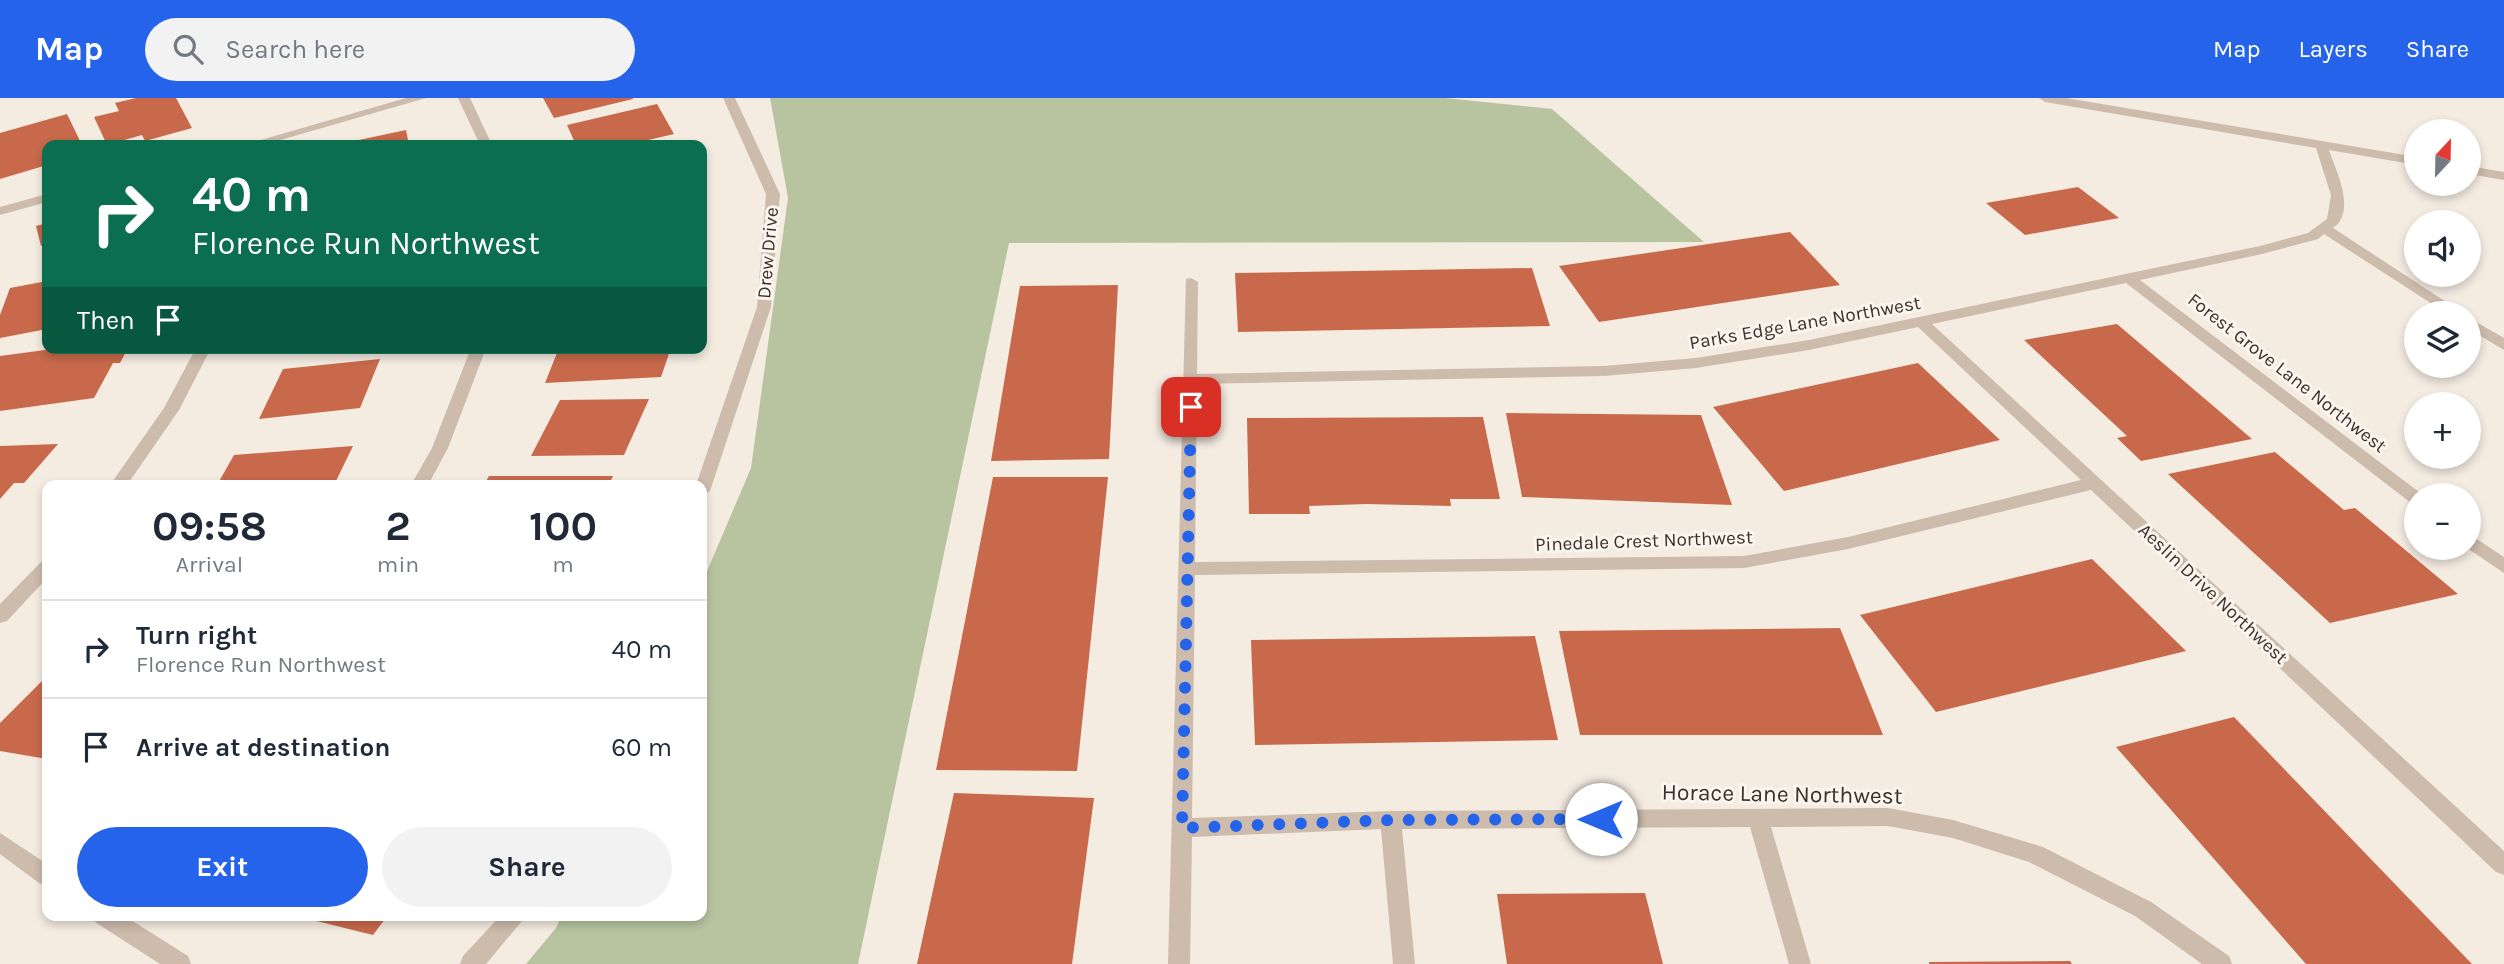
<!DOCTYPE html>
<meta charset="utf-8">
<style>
body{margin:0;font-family:Karla,sans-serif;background:#f2f2f3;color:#1f2937;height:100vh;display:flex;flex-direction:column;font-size:26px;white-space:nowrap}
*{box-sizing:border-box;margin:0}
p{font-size:23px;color:#747a83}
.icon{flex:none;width:38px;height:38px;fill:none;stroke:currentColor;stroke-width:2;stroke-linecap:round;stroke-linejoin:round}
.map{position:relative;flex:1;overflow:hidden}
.panel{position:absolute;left:42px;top:382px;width:665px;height:441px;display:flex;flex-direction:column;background:#fff;border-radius:14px;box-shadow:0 4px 10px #0003}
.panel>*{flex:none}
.top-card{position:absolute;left:42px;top:42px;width:665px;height:214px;border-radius:14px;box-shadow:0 4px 10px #0003;background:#0b6e4f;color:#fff;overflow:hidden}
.needle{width:46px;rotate:22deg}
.controls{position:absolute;left:2404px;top:21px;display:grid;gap:14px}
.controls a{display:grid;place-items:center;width:77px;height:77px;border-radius:50%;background:#fff;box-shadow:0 4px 10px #0003;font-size:35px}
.pin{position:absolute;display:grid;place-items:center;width:60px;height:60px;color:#fff;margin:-30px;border-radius:14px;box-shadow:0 4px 10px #0006}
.me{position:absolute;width:77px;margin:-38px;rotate:270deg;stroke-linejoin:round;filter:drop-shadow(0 0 5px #0008)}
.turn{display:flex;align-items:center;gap:24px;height:147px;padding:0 35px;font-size:32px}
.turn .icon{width:91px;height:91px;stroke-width:2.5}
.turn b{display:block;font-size:49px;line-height:60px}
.then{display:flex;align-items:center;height:66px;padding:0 35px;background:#0003;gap:14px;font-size:26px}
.eta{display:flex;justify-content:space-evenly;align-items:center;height:119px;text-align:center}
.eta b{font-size:42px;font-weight:700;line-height:49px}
.primary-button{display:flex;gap:14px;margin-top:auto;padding:14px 35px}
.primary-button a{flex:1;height:80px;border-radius:42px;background:#2563eb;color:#fff;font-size:28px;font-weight:700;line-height:80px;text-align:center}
.primary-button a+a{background:#f2f2f3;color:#1f2937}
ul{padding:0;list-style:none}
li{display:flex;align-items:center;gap:21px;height:98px;padding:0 35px;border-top:2px solid #e0e1e3}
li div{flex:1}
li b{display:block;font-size:26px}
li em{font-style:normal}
header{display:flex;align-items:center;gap:42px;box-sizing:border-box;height:98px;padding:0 35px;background:#2563eb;color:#fff}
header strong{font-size:33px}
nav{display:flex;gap:38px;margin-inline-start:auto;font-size:24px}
.search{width:490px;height:63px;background:#f2f2f3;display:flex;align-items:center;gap:18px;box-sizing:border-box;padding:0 24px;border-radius:38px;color:#747a83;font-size:26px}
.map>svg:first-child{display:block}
</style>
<header>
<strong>Map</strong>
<div class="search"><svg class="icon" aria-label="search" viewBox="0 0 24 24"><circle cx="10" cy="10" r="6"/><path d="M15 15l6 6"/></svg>Search here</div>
<nav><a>Map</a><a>Layers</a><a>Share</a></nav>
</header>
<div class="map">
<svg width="2504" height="866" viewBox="0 0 2504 866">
<rect width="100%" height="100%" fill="#f4ebe1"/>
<path fill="#b8c4a0" d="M770 0H1445L1552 11 1704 144 1009 145 858 866H526L556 830 562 817H702V485L751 370 788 100Z"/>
<g fill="#c8694b">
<path d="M136 0H176L192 30 145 43 142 37 107 47 94 19 119 13 115 5Z"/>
<path d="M543 0H633V1L554 20Z"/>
<path d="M657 6 674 36 627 47H576L567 27Z"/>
<path d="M67 16 82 47H47V67L0 81V35Z"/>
<path d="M406 32 409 47H340V46Z"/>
<path d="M2078 89 2119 120 2025 137 1986 105Z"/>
<path d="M47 125V146L41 148 36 128Z"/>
<path d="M1790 134 1840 187 1599 224 1559 168Z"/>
<path d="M1532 170 1550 228 1238 234 1235 175Z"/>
<path d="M47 183V231L0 240V217L10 190Z"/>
<path d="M1118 187 1109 361 991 363 1020 188Z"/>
<path d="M2117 226 2252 341 2141 363 2117 340 2127 338 2024 242Z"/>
<path d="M60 250H128L120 265H113L94 300 0 313V258Z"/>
<path d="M559 250H671L661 279 545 285Z"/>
<path d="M380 261 360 310 259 321 283 271Z"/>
<path d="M1918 265 2000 342 1784 393 1713 309Z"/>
<path d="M649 301 624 357 531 358 560 302Z"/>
<path d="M1506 315 1701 317 1732 407 1522 399Z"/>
<path d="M1483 319 1500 401H1450L1451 408 1366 406 1309 408 1310 416H1249L1247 320Z"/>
<path d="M58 346 24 385H14L0 401V348Z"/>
<path d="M353 348 334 387H217L234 357Z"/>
<path d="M2275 354 2344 412 2355 410 2458 496 2330 525 2168 376Z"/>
<path d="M489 378H613L609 387H484Z"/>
<path d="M993 379H1108L1077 673 936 672Z"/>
<path d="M2092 461 2186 553 1936 614 1860 517Z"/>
<path d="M1840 530 1883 637H1580L1559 533Z"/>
<path d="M1535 538 1558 642 1255 647 1251 542Z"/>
<path d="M47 578V661L0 653V625Z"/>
<path d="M2234 619 2472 866H2306L2116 649Z"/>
<path d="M954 695 1094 700 1072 866H917Z"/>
<path d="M1645 795 1663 866H1507L1497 796Z"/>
<path d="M292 817H388L373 837Z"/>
<path d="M2070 863 2072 866H1929V864Z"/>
</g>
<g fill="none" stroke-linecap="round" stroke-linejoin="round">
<g fill="#cdbbac" fill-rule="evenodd">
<path d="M458 0H470L492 47H480Z"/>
<path d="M471 250H486L448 350 428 387H411L432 350Z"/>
<path d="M0 735 47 766V788L39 785 0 756Z"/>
<path d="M92 817H123L188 858 191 866H160L95 824Z"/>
</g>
<g fill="#cdbbac" fill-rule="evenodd">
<path d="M406 0H426L263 47H244Z"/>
<path d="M723 0H735L780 96 771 209 710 393 702 399V387H696L757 209 766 96Z"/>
<path d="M2039 0H2066L2417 59V67L2329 52C2336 73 2357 113 2333 130L2463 215H2446L2324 136 2318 141 2262 156 2140 182 2423 397H2417V407L2411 405 2126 185 1932 226 2504 753V777L2496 774 2091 392 1848 451 1744 470 1195 477 1192 720 1391 713 1888 710 1953 722 2043 749 2151 804 2229 858 2232 866H2202L2135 818 2029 764 1953 740 1888 728 1771 729 1811 866H1789L1750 729 1402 731 1415 866H1393L1381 731 1192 739 1190 866H1168L1186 181 1191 180 1198 184 1197 276 1604 268 1696 260 1809 242 2260 148 2308 135 2327 121 2331 97 2316 50 2045 4ZM1918 229 2081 382 1848 439 1744 458 1195 464 1197 286 1604 278 1696 270 1809 252Z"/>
<path d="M2469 68 2504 74V82L2469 76Z"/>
<path d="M47 96V104L0 117V109Z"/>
<path d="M2469 220 2504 240V252L2469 231Z"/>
<path d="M196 250H211L179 312 127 387H110L164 310Z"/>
<path d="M2469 436 2504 459V475L2467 450Z"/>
<path d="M47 463V480L7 523 0 525V506L41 464Z"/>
<path d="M501 817H527L486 866H460L463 858Z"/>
</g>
</g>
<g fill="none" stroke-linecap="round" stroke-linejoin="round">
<path stroke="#2563eb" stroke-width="12" stroke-dasharray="0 21.6" d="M1191 309 1182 730 1391 722 1601 721"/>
</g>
<g text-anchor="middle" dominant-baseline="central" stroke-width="6" stroke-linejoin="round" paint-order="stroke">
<g font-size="19" fill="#3b302b" stroke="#fbf5ee">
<text transform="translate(768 155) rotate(-85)">Drew Drive</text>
<text transform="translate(1805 225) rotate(-10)">Parks Edge Lane Northwest</text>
<text transform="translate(2287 275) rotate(38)">Forest Grove Lane Northwest</text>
<text transform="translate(1644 443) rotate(-2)">Pinedale Crest Northwest</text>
<text transform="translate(2213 496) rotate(43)">Aeslin Drive Northwest</text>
</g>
<g font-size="23" fill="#3b302b" stroke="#fbf5ee">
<text transform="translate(1782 696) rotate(1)">Horace Lane Northwest</text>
</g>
</g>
</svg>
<div class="controls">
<a><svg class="needle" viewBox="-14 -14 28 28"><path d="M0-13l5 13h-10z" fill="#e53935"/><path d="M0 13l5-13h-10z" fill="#747a83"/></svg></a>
<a><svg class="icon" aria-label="sound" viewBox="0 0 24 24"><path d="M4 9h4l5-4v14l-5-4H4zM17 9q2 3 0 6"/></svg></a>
<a><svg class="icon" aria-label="layers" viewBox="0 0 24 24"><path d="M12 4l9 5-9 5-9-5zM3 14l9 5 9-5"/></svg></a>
<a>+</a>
<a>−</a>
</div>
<div class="pin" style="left:1191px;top:309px;background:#d93025"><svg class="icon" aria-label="arrive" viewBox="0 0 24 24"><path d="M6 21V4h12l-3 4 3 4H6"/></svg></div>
<svg class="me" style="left:1601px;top:721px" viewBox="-20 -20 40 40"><circle r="19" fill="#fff"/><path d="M0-13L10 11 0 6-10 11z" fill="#2563eb"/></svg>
<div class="top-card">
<div class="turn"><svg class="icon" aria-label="right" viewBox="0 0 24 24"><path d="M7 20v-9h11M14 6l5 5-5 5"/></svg><div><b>40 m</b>Florence Run Northwest</div></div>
<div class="then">Then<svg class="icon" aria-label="arrive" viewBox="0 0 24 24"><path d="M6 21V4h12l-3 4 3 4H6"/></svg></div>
</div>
<section class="panel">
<div class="eta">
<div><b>09:58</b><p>Arrival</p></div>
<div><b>2</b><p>min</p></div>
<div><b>100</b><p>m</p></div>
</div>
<ul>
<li><svg class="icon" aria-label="right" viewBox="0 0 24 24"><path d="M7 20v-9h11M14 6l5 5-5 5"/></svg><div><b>Turn right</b><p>Florence Run Northwest</p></div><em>40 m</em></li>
<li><svg class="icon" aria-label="arrive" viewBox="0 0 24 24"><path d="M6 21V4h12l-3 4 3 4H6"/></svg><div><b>Arrive at destination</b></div><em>60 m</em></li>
</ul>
<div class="primary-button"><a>Exit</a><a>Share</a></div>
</section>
</div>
